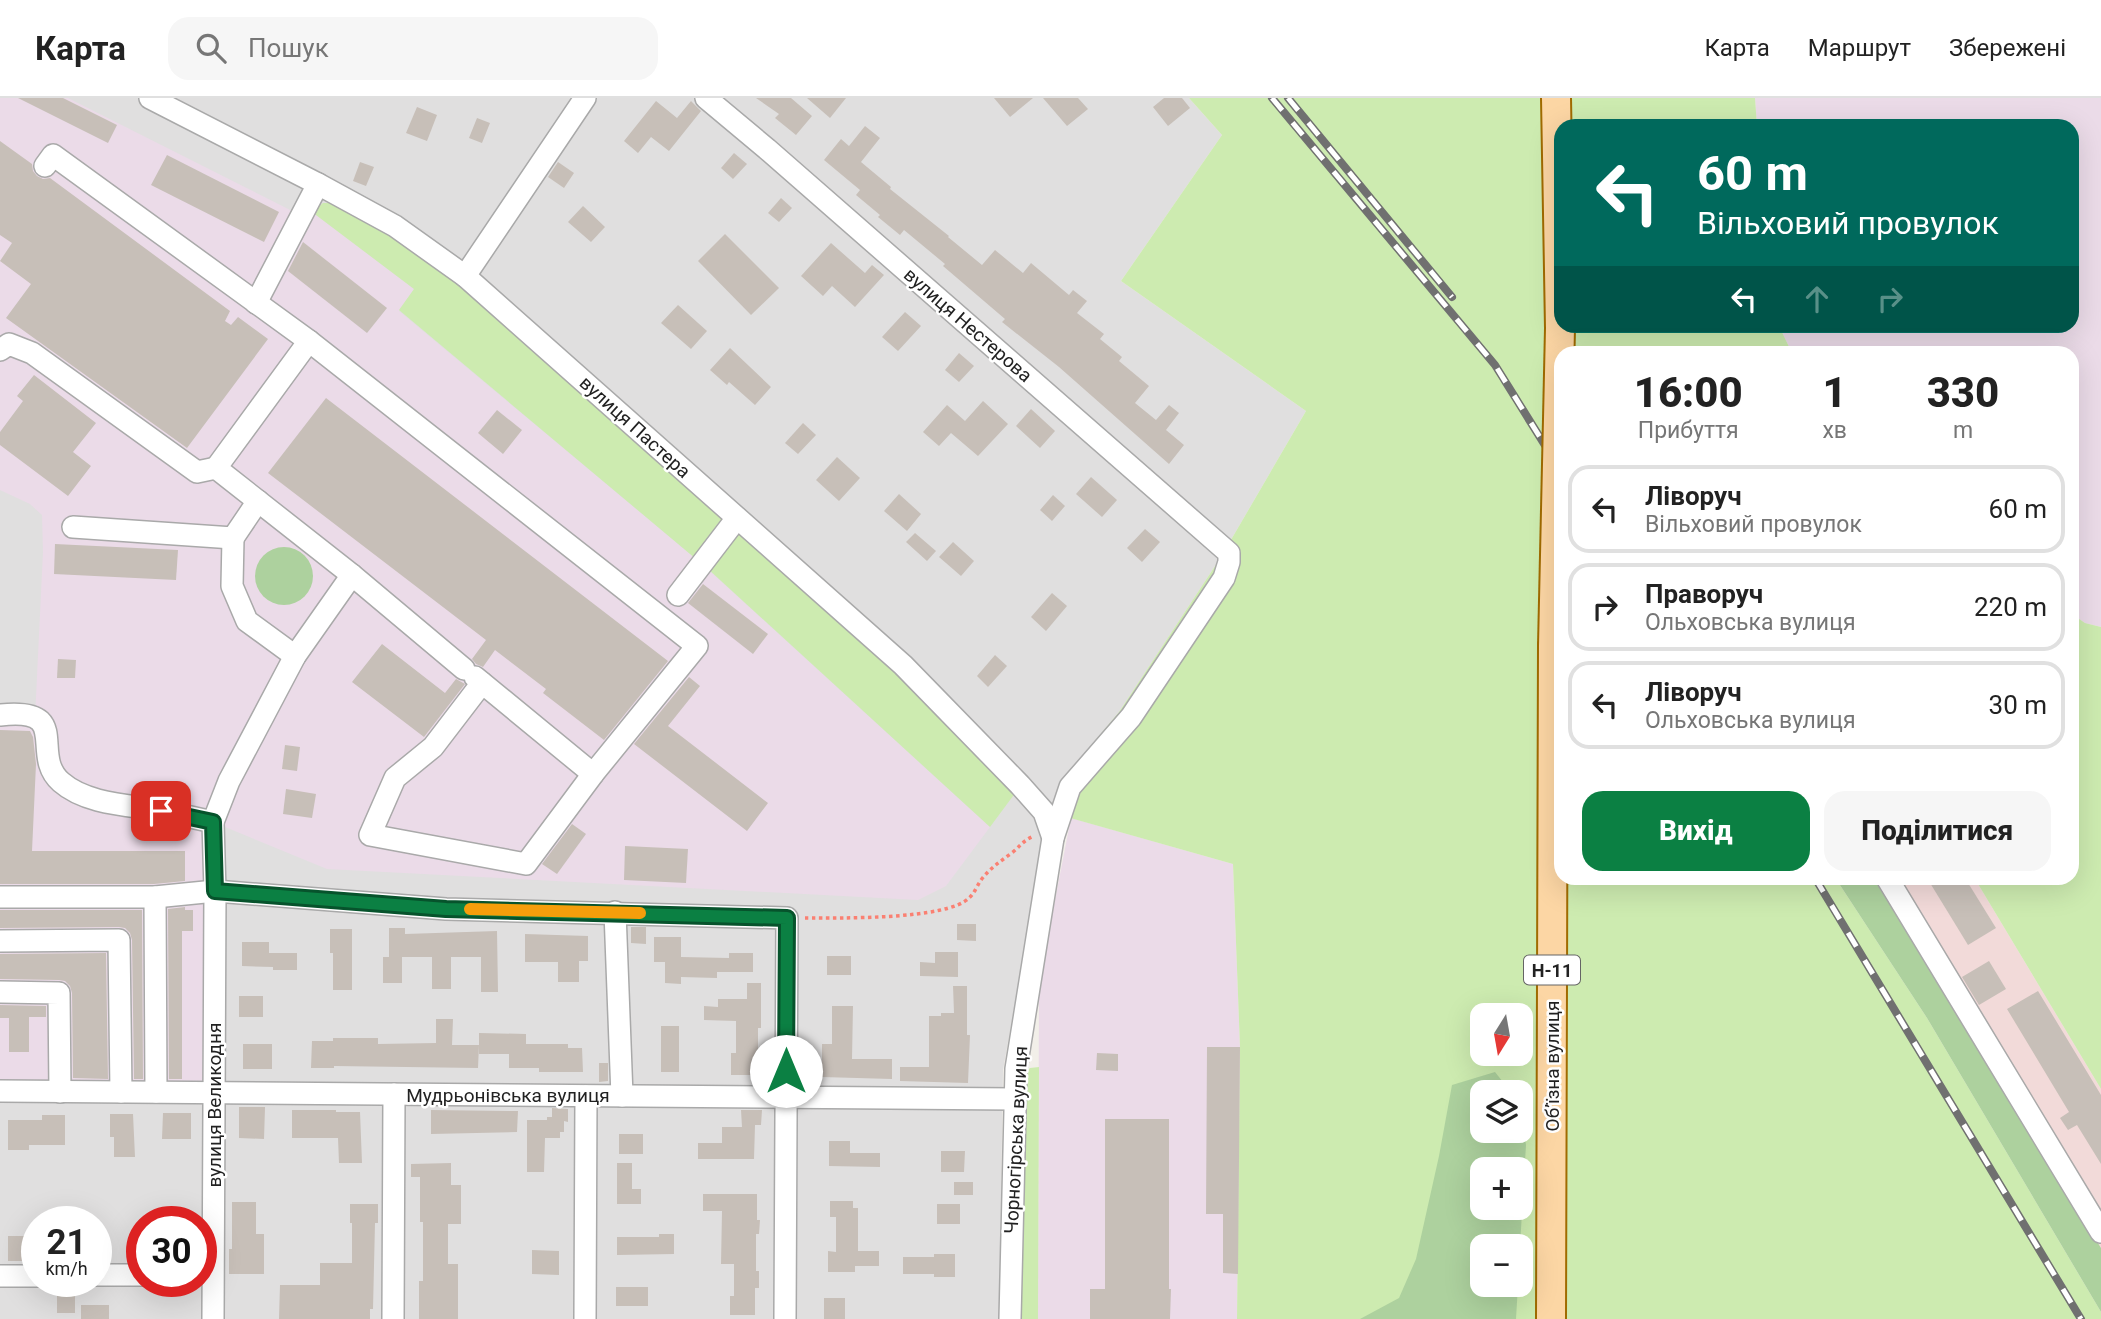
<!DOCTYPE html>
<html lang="uk">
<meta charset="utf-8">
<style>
body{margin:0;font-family:Roboto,sans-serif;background:#f6f6f6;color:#222;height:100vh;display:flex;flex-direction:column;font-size:26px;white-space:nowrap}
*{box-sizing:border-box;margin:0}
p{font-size:23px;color:#767676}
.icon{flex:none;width:38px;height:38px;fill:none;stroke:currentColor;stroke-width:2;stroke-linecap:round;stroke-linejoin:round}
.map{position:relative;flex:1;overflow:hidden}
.panel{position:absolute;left:1554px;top:248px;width:525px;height:539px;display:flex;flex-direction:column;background:#fff;border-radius:21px;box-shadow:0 7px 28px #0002}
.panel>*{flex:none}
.banner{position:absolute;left:1554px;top:21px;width:525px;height:214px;border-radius:21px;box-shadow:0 7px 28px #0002;background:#00695c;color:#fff;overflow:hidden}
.needle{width:46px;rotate:191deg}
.tools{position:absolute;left:1470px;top:905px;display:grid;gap:14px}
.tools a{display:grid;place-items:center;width:63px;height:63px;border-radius:14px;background:#fff;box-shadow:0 7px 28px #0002;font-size:35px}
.speed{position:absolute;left:21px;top:1108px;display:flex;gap:14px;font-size:35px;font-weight:700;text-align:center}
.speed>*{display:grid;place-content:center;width:91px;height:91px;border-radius:50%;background:#fff;box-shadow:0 7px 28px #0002;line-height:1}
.speed small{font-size:18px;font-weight:400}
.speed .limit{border:10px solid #d22;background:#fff;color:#111}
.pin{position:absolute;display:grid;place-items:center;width:60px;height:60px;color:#fff;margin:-30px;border-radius:14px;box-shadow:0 4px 10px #0006}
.me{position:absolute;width:77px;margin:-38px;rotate:0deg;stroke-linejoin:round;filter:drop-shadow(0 0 5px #0008)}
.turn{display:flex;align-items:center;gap:24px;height:147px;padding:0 28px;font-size:32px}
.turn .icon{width:91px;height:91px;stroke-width:2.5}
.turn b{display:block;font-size:49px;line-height:60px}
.lanes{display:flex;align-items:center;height:66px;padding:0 28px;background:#0003;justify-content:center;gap:35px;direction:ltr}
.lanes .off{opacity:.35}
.eta{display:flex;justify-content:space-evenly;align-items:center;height:119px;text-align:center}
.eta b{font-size:42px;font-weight:800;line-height:49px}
.primary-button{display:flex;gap:14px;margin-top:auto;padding:14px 28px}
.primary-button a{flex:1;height:80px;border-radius:21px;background:#0b8043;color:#fff;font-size:28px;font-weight:800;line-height:80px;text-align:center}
.primary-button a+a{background:#f6f6f6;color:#222}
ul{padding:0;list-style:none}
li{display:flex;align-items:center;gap:21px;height:88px;margin:0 14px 10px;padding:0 14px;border:4px solid #e0e0e0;border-radius:21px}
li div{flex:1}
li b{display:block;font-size:26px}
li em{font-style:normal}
header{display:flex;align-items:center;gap:42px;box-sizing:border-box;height:98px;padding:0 35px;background:#fff;border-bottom:2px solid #e0e0e0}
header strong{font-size:33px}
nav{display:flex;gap:38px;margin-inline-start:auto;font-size:24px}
.search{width:490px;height:63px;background:#f6f6f6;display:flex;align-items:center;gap:18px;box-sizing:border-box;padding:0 24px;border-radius:21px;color:#767676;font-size:26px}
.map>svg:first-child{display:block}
</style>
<header>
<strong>Карта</strong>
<div class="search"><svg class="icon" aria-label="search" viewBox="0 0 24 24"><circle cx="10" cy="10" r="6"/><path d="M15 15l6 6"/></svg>Пошук</div>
<nav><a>Карта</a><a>Маршрут</a><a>Збережені</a></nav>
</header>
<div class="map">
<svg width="2101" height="1221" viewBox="0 0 2101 1221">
<rect width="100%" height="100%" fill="#f2efe9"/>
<path fill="#e0dfdf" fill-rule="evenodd" d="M0 0H1189L1222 37 1121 183 1306 313 1221 459 1119 614 1064 680 1049 714 1003 972 999 1221H0ZM37 1124H96V1183H37ZM142 1124H201V1183H142Z"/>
<path fill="#f2dad9" d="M1874 781H1975L2101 991V1150Z"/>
<g fill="#ebdbe8">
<path d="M0 0H68L308 121 312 114 414 191 399 213 702 466 990 729 946 788 918 802 327 771 213 724 214 995 0 993V617L35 620 43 454 42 417 30 406 0 392Z"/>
<path d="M1755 0H2101V529L2085 525 2072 516V256L1792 255 1779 228H2072V28H1757Z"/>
<path d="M1071 720 1233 766 1240 949 1237 1221H1038L1039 884Z"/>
</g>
<g fill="#cdebb0" fill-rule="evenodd">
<path d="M1189 0H1755L1757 28H1561V228H1779L1792 255 1561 256V780L1836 781 1927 920 2101 1214V1221H1237L1240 949 1233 766 1049 714 1064 680 1119 614 1221 459 1306 313 1121 183 1222 37ZM1482 917H1521V956H1482ZM1482 994H1521V1032H1482ZM1482 1071H1521V1110H1482ZM1482 1148H1521V1186H1482Z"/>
<path d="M323 105H339L389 133 459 184 726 422 696 461 399 212 414 191 312 114Z"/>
<path d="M737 431 896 572 1016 694 990 729 707 470Z"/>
<path d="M2072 516 2085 525 2101 529V991L1975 781 2072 780Z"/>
<path d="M1039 969 1038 1221H1020L1023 976 1030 970Z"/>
</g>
<g fill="#add19e" fill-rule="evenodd">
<circle cx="284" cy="478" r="29"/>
<path d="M1836 781H1874L2101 1150V1214L1927 920Z"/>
<path d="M1495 974 1511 994H1482V1032H1521V1016L1526 1047 1520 1148H1482V1186L1518 1187 1516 1221H1360L1399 1200 1416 1161 1439 1058 1452 987ZM1482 1071H1521V1110H1482Z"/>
</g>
<g fill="#c7bfb8">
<path d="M18 0H63L117 27 108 45Z"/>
<path d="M756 0H791L812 18 796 37 775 20 779 16Z"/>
<path d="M807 0H846L830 20Z"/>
<path d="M994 0H1033L1010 19Z"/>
<path d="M1043 0H1078L1088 11 1067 28Z"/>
<path d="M1164 0H1182L1190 10 1168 28 1153 9Z"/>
<path d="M656 3 677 20 691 3 701 13 669 53 651 39 638 55 624 43Z"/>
<path d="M417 9 437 17 427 43 406 35Z"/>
<path d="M477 20 490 25 482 45 469 40Z"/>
<path d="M865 28 880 40 861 64 891 89 890 91 949 138 948 139 982 167 995 152 1023 175 1031 165 1069 197 1073 192 1087 203 1077 215 1104 236 1100 241 1122 259 1119 263 1149 288 1135 305 1156 322 1169 307 1179 315 1166 332 1184 347 1169 366 1059 269 1002 224 1005 221 943 168 945 166 904 132 900 137 878 119 880 117 856 97 860 92 824 62 841 41 849 48Z"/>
<path d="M0 43 32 66 33 73 37 78 43 81 50 80 230 213 225 223 231 227 238 219 268 241 187 350 6 220 31 186 0 163 12 145 0 137Z"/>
<path d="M734 55 747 66 733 81 721 70Z"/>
<path d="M167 57 279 114 264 144 151 87Z"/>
<path d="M360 64 374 69 366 88 353 83Z"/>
<path d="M558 64 574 75 564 90 548 79Z"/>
<path d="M781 100 792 110 779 124 768 115Z"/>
<path d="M583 108 605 129 591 144 568 124Z"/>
<path d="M725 136 779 190 751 217 698 163Z"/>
<path d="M303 144 387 210 367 235 288 173Z"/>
<path d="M831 145 865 175 872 167 884 177 855 209 832 188 823 198 801 178Z"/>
<path d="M678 207 707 233 691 251 661 225Z"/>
<path d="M905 214 921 228 898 253 882 239Z"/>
<path d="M730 250 771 289 755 307 729 284 727 287 710 272Z"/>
<path d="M959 255 974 268 959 284 945 272Z"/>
<path d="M34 277 96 325 73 354 91 368 68 398 0 347V334L23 303 17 298Z"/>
<path d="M326 300 668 563 604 642 543 595 546 591 495 552 483 569 476 566 472 561 486 542 268 375Z"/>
<path d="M983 303 1008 326 978 358 951 335 939 348 923 334 947 307 965 323Z"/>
<path d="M1031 311 1055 333 1040 350 1016 328Z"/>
<path d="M497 312 522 332 503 356 478 335Z"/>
<path d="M803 325 816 337 798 356 785 345Z"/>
<path d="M837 359 860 380 839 403 816 382Z"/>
<path d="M1091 379 1117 402 1102 419 1076 396Z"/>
<path d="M899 396 921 416 907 433 884 413Z"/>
<path d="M1053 397 1065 408 1052 423 1040 412Z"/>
<path d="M1145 431 1160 444 1142 464 1127 450Z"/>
<path d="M915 435 936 453 927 463 906 444Z"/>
<path d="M953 444 974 463 961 478 939 459Z"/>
<path d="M55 446 178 452 176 482 54 476Z"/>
<path d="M703 486 768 536 753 556 688 505Z"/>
<path d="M1052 495 1067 508 1046 533 1031 519Z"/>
<path d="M382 546 445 595 456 581 465 586 424 639 352 584Z"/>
<path d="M995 557 1007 568 988 589 977 578Z"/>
<path d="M58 561 76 562 75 580H57Z"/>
<path d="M689 579 700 588 668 628 768 705 747 733 634 646Z"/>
<path d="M0 632 30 633 33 639 36 666 32 753H185V783L154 786H0Z"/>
<path d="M285 647 300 649 297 673 282 671Z"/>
<path d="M286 691 316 696 312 720 283 716Z"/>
<path d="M572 726 586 736 557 776 542 766Z"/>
<path d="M625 748 688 751 686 785 624 782Z"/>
<path d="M1927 780H1965L1996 830 1968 847Z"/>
<path d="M185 809V812H193V833H182V981H169L168 811Z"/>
<path d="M0 812H142L143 981H134L132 842 130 835 125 830 119 829 0 830Z"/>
<path d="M957 826H976V843L957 842Z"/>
<path d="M631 829H646V846L631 845Z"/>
<path d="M389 830H405V836L497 833 498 894H481V859H451V891H432V859H402V885H383V859H389Z"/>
<path d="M330 831H352V892H333V855H330Z"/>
<path d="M525 836 588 838V863H579V884H558V864H525Z"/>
<path d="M654 839H681V859L729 860V855H753V874H717V880L681 879V886L665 885V864H654Z"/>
<path d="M242 844H269V855H297V872H273V869L242 868Z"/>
<path d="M935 854H958V879L920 878V864L935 865Z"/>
<path d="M106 855 108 981 73 980 72 895 70 888 65 883 59 882 0 881V856Z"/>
<rect x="827" y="858" width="24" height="19"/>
<path d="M1989 863 2006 891 1979 907 1962 879Z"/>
<path d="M747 885H761V930H758V977H731V955H736V923L704 922V908L718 909V901H747Z"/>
<path d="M953 888H967V937H970L968 985 900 983V969H929V918H941V915H954Z"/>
<path d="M2038 893 2101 997V1066L2077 1027 2068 1032 2060 1020 2069 1014 2007 911Z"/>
<rect x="239" y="898" width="24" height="21"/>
<path d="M0 907 46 908V919H29V954H9V920H0Z"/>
<path d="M832 908H853L852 961H892V981L822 979V946H832Z"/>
<path d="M436 921H453L452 947H479L478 970 334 968V970H311L312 943H333V940H378V946L436 945Z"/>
<rect x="661" y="928" width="18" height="46"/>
<path d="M479 935 526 936V946H568V950H582L583 974H539V970H509V956H479Z"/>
<rect x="243" y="946" width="29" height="25"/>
<path d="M1207 949H1240L1238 1176 1223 1175V1116H1206Z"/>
<path d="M1097 955 1118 956V973L1096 972Z"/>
<path d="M599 965H608V983L599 984Z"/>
<path d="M239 1009H265L264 1041 239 1040Z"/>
<path d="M552 1010 568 1011V1024L564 1023V1034H560V1040H545L544 1074H527V1022H547V1019H552Z"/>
<path d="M292 1012H336V1014H360L362 1065H339L338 1040H292Z"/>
<path d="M431 1012 518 1013 517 1034 431 1036Z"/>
<path d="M741 1012H762L761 1027H755L754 1061H698V1045H722V1029H742Z"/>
<path d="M163 1015H191V1041H162Z"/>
<path d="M110 1016H133L135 1059H114V1039H110Z"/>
<path d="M42 1017H65V1047H29V1052H8V1022H42Z"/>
<path d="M1105 1021H1169V1191H1171L1170 1221H1090V1191H1105Z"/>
<rect x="619" y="1036" width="24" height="20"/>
<path d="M829 1043H850V1055H880V1069L829 1068Z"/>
<path d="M941 1053H965L964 1074H941Z"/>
<path d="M451 1065V1087H461V1126H448V1166H458V1221H419V1183H423V1124H420V1079H411V1066Z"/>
<path d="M617 1065H632V1091H641V1106H617Z"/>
<rect x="954" y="1084" width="19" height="13"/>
<path d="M703 1096H757V1122H760L759 1136H756V1173H759V1190H755V1217H730V1198H734V1166H721L722 1113H703Z"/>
<path d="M830 1103H853V1110H858V1153H879V1168H855V1174H828V1153L836 1154V1119H830Z"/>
<path d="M232 1104H256V1136H264V1176H229V1151H232Z"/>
<path d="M350 1106H378V1125H375L373 1211H370V1221H279L280 1187H320V1165H352V1125H350Z"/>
<rect x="937" y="1106" width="23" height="20"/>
<path d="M659 1136H674V1156L617 1157V1139H659Z"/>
<rect x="8" y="1138" width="21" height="25"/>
<path d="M532 1152 559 1153V1177L532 1176Z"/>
<path d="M934 1156H955V1179H934V1176H903V1159H934Z"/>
<rect x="616" y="1189" width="32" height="19"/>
<rect x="57" y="1192" width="18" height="23"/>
<rect x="824" y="1200" width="21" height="21"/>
<rect x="81" y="1207" width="28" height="14"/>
</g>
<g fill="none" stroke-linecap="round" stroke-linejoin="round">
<defs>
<g id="minor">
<path d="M150 0 318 86 395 128 465 178 903 567 1020 687 1044 714 1053 740"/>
<path d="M706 0 767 51 1229 455V464L1224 480 1131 619 1070 689 1053 740 1016 971 1010 1221"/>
<path d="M45 68 53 57 309 243"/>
<path d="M465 178 585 0"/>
<path d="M256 205 318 86"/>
<path d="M0 252 9 246 32 255 197 374 216 370"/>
<path d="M73 429 233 440 258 403"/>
<path d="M233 440 232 488 247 523 295 558"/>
<path d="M352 477 216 370 309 243 697 548 593 676 475 579"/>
<path d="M678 497 737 420"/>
<path d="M482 585 433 649 395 680 370 737 526 766 593 676"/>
<path d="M0 617C74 609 29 656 61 684 86 706 128 707 159 712 177 716 195 720 213 724L215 793 213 1221"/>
<path d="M213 724 229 683 295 558 352 477 464 571"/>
<path d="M1887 780 2101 1134"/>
<path d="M0 799H155L215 793 446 811 787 820 785 1221"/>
<path d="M155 799 156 994"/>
<path d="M615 814 622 998"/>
<path d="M0 843 119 842 121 994"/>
<path d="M0 894 59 895 60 994"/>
<path d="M0 993 1015 1001"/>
<path d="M96 1177H142"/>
<path d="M0 1178H37"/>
<path d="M393 1221 394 996"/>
<path d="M585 1221 586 998"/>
</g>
<g id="major">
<path d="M1556 0 1560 230"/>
<path d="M1551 1221 1553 548"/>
</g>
</defs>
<use href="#minor" stroke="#a9a9a9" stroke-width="24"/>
<use href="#major" stroke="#a06b00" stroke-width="32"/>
<path stroke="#fa8072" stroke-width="3.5" stroke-dasharray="3.5 3.5" stroke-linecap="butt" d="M805 820C838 820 947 822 969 800 974 796 977 788 981 782 990 770 1001 763 1013 754 1020 748 1024 742 1034 738"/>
<use href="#minor" stroke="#fff" stroke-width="21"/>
<use href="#major" stroke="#fcd6a4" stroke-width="28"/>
<defs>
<g id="rail">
<path d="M1272 0 1495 267 1561 373"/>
<path d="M1288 0 1452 199"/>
<path d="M1815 780 2081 1221"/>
</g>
</defs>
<use href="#rail" stroke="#707070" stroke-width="8"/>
<use href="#rail" stroke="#fff" stroke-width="5" stroke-dasharray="16" stroke-linecap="butt"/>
<defs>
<path id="major-bridge" d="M1553 548 1560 230"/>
</defs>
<use href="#major-bridge" stroke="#a06b00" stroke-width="32" stroke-linecap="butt"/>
<use href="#major-bridge" stroke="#fcd6a4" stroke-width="28"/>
</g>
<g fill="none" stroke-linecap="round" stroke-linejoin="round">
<defs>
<path id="route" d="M161 713 213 724 215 793 446 811 787 820 786 973"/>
</defs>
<use href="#route" stroke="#07532c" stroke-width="18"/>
<use href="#route" stroke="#0b8043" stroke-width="12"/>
<path stroke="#f59e0b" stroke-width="12" d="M470 811 640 815"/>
</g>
<g text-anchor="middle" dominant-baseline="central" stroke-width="5" stroke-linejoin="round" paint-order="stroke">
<rect fill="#fff" stroke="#646464" stroke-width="2" x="1524" y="857.5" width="56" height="29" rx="5"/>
<g font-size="18" font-weight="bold" fill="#222">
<text x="1552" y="872">Н-11</text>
</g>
<g font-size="19" fill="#222" stroke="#fff">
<text transform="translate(968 227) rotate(41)">вулиця Нестерова</text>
<text transform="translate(635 329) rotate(42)">вулиця Пастера</text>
<text transform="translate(1552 968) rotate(-90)">Обʼїзна вулиця</text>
<text x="508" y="997">Мудрьонівська вулиця</text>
<text transform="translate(214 1007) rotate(-90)">вулиця Великодня</text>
<text transform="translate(1016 1042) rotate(-87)">Чорногірська вулиця</text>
</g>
</g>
</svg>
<div class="tools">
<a><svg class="needle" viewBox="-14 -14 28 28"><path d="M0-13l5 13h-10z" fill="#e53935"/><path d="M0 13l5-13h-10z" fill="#767676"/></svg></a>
<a><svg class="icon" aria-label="layers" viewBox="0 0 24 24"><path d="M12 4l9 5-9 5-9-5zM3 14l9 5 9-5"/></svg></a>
<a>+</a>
<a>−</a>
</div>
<div class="speed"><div>21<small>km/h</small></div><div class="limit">30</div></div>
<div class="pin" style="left:161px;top:713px;background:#d93025"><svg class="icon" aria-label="arrive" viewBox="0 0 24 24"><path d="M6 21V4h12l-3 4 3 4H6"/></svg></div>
<svg class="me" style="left:786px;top:973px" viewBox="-20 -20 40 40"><circle r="19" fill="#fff"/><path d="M0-13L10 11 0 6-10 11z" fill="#0b8043"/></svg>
<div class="banner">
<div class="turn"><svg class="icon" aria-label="left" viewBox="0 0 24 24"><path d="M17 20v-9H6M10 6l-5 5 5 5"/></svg><div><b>60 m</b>Вільховий провулок</div></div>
<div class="lanes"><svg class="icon" aria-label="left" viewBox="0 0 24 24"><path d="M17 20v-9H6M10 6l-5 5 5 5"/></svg><svg class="icon off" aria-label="ahead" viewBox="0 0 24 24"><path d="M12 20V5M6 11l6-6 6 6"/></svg><svg class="icon off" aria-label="right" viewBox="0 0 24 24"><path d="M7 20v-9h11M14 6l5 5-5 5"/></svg></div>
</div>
<section class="panel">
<div class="eta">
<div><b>16:00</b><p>Прибуття</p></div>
<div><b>1</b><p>хв</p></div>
<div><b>330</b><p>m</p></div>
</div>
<ul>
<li><svg class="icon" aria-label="left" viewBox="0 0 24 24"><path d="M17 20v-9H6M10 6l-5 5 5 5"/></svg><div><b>Ліворуч</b><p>Вільховий провулок</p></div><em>60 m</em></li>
<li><svg class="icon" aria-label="right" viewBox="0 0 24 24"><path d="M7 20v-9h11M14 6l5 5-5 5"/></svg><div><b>Праворуч</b><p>Ольховська вулиця</p></div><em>220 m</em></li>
<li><svg class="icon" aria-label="left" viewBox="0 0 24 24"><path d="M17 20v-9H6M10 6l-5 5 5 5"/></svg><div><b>Ліворуч</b><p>Ольховська вулиця</p></div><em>30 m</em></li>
</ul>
<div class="primary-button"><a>Вихід</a><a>Поділитися</a></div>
</section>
</div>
